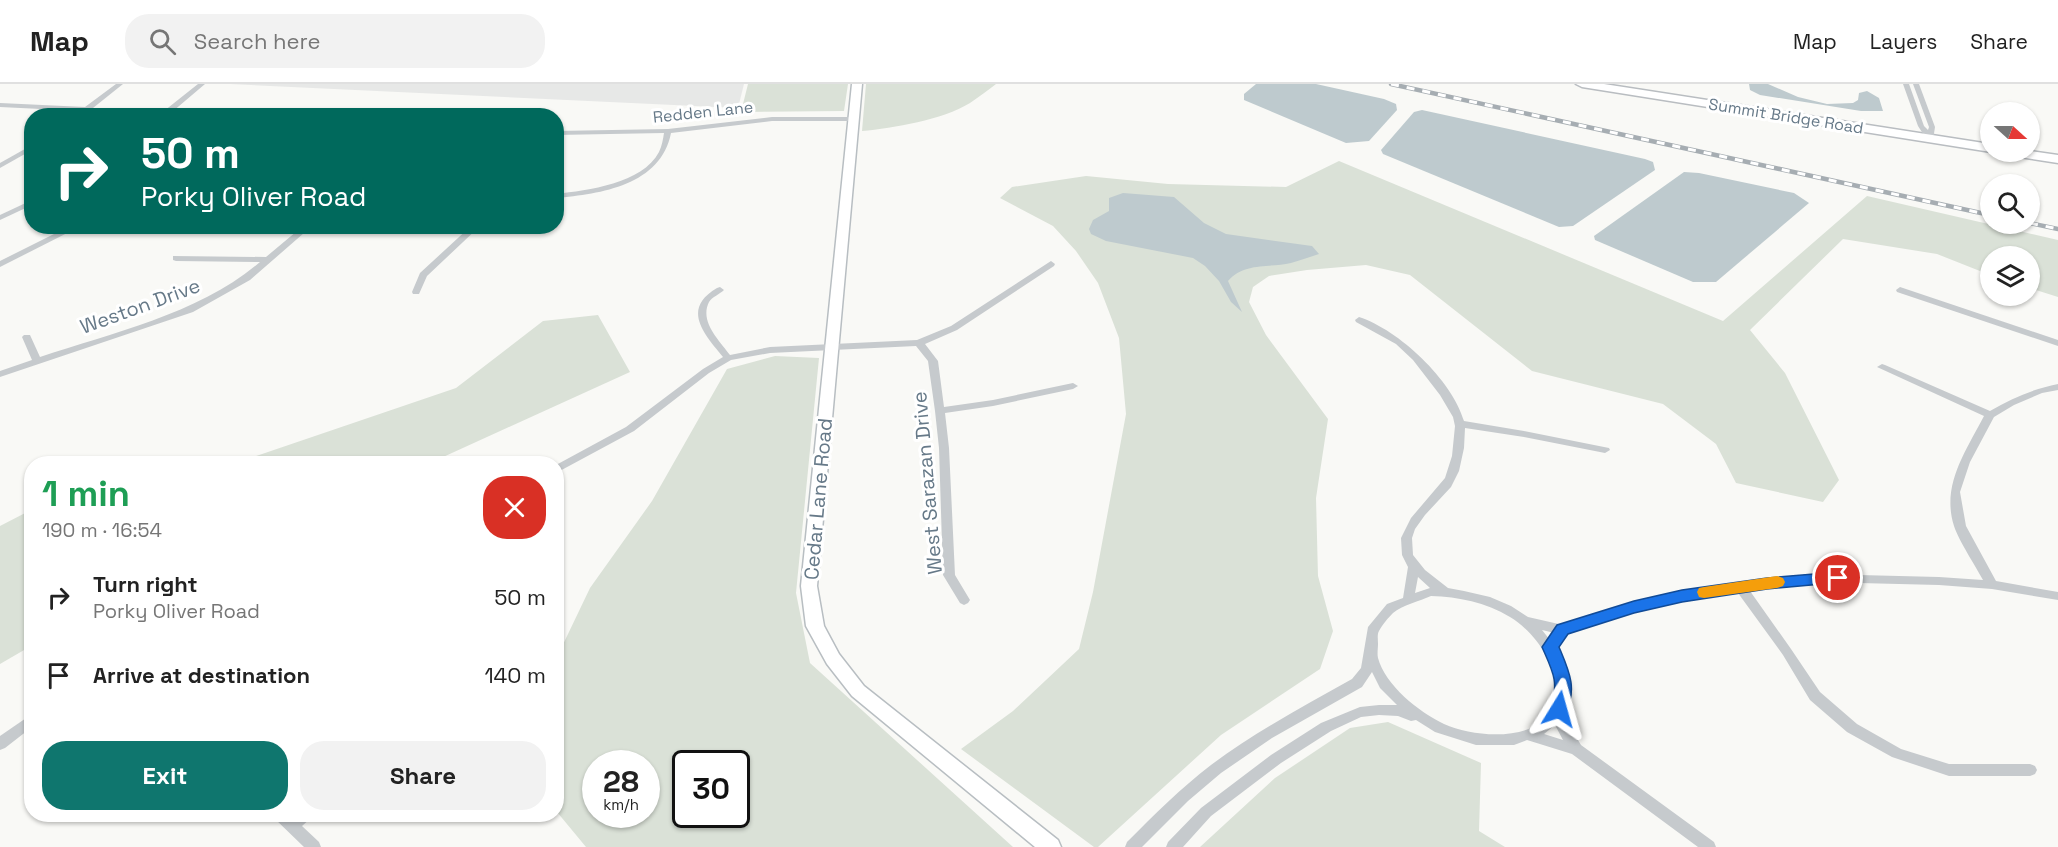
<!DOCTYPE html>
<meta charset="utf-8">
<style>
body{margin:0;font-family:"Space Grotesk",sans-serif;background:#f2f2f2;color:#222;height:100vh;display:flex;flex-direction:column;font-size:22px;white-space:nowrap}
*{box-sizing:border-box;margin:0}
p{font-size:20px;color:#767676}
.icon{flex:none;width:33px;height:33px;fill:none;stroke:currentColor;stroke-width:2;stroke-linecap:round;stroke-linejoin:round}
.map{position:relative;flex:1;overflow:hidden}
.panel{position:absolute;left:24px;top:372px;width:540px;height:366px;display:flex;flex-direction:column;background:#fff;border-radius:24px;box-shadow:0 2px 4px #0004}
.panel>*{flex:none}
.top-card{position:absolute;left:24px;top:24px;width:540px;height:126px;border-radius:24px;box-shadow:0 2px 4px #0004;background:#00695c;color:#fff;overflow:hidden}
.needle{width:39px;rotate:111deg}
.buttons{position:absolute;left:1980px;top:18px;display:grid;gap:12px}
.buttons a{display:grid;place-items:center;width:60px;height:60px;border-radius:50%;background:#fff;box-shadow:0 2px 4px #0004;font-size:30px}
.speed{position:absolute;left:582px;top:666px;display:flex;gap:12px;font-size:30px;font-weight:700;text-align:center}
.speed>*{display:grid;place-content:center;width:78px;height:78px;border-radius:50%;background:#fff;box-shadow:0 2px 4px #0004;line-height:1}
.speed small{font-size:15px;font-weight:400}
.speed .limit{border:3px solid #111;border-radius:9px;background:#fff;color:#111}
.pin{position:absolute;display:grid;place-items:center;width:51px;height:51px;color:#fff;margin:-26px;border:3px solid #fff;border-radius:50%;box-shadow:0 2px 6px #0007}
.me{position:absolute;width:66px;margin:-33px;rotate:8deg;stroke-linejoin:round;filter:drop-shadow(0 0 4px #0008)}
.turn{display:flex;align-items:center;gap:21px;height:126px;padding:0 18px;font-size:27px}
.turn .icon{width:78px;height:78px;stroke-width:2.5}
.turn b{display:block;font-size:42px;line-height:51px}
.round{display:grid;place-items:center;flex:none;width:63px;height:63px;border-radius:24px;background:#f2f2f2}
.headline{display:flex;align-items:center;justify-content:space-between;height:102px;padding:0 18px}
h1{font-size:36px;font-weight:700;line-height:45px;color:#1e9e55}
.cta{display:flex;gap:12px;margin-top:auto;padding:12px 18px}
.cta a{flex:1;height:69px;border-radius:24px;background:#0f766e;color:#fff;font-size:24px;font-weight:700;line-height:69px;text-align:center}
.cta a+a{background:#f2f2f2;color:#222}
ul{padding:0;list-style:none}
li{display:flex;align-items:center;gap:18px;height:78px;padding:0 18px}
li div{flex:1}
li b{display:block;font-size:22px}
li em{font-style:normal}
header{display:flex;align-items:center;gap:36px;box-sizing:border-box;height:84px;padding:0 30px;background:#fff;border-bottom:2px solid #e0e0e0}
header strong{font-size:28px}
nav{display:flex;gap:33px;margin-inline-start:auto;font-size:21px}
.search{width:420px;height:54px;background:#f2f2f2;display:flex;align-items:center;gap:15px;box-sizing:border-box;padding:0 21px;border-radius:24px;color:#767676;font-size:22px}
.map>svg:first-child{display:block}
</style>
<header>
<strong>Map</strong>
<div class="search"><svg class="icon" aria-label="search" viewBox="0 0 24 24"><circle cx="10" cy="10" r="6"/><path d="M15 15l6 6"/></svg>Search here</div>
<nav><a>Map</a><a>Layers</a><a>Share</a></nav>
</header>
<div class="map">
<svg width="2058" height="763" viewBox="0 0 2058 763">
<rect width="100%" height="100%" fill="#f9f9f6"/>
<path fill="#e7e8e7" d="M230 0H744L738 24Z"/>
<g fill="#dae1d7" fill-rule="evenodd">
<path d="M748 0H848L844 27 741 28Z"/>
<path d="M866 0H996C988 6 979 13 970 19 942 36 894 44 862 47Z"/>
<path d="M1339 77 1723 237 1867 112 2058 156V213L2030 204V172H1990V191L1937 170 1843 155 1750 246 1785 289 1839 396 1823 418 1736 399 1716 360 1663 320 1532 287 1410 191 1366 181 1307 186 1269 192 1253 203 1249 218 1266 251 1328 335 1316 414 1318 492 1333 547 1320 585 1221 651 1098 763H1094L961 665 1013 627 1079 565 1093 508 1126 330 1119 254 1098 199 1076 167 1053 142 1000 114 1012 103 1086 92 1168 100 1286 103Z"/>
<path d="M598 231 630 288 430 379H236L456 304 543 237Z"/>
<path d="M775 272 819 274 796 509 810 579 1013 763H586L557 728V573L590 504 652 417 727 285ZM596 680H646V730H596ZM686 680H736V730H686Z"/>
<path d="M31 426V562L0 580V442Z"/>
<path d="M1388 638 1481 679 1479 747 1505 763H1200L1275 694 1350 644Z"/>
</g>
<g fill="#becace">
<path d="M1256 0H1316L1384 15 1396 20 1397 26 1369 57 1346 59 1244 16V10Z"/>
<path d="M1749 0H1768L1798 13 1827 20 1853 19 1858 16 1859 9 1867 7 1879 14 1883 27H1861L1760 11 1750 6Z"/>
<path d="M1422 26 1645 75 1653 78 1655 86 1573 142 1559 143 1383 70 1381 66 1414 28Z"/>
<path d="M1684 88 1699 89 1794 109 1809 119 1716 198H1693L1595 156 1594 152Z"/>
<path d="M1123 109 1174 113 1204 139 1226 150 1312 162 1319 170C1310 173 1301 176 1291 179 1270 184 1244 178 1228 197L1242 228 1231 218 1219 197 1205 182 1193 174 1106 157 1091 150 1089 145 1093 136 1109 127V114Z"/>
</g>
<g fill="none" stroke-linecap="round" stroke-linejoin="round">
<defs>
<path id="secondary" d="M852 0H862L817 502 824 542 839 570 864 602 1058 756 1061 763H1035L852 612 827 580 806 542 801 502Z"/>
<g id="primary">
<path d="M1576 0H1604L1990 60 1991 68 1582 3Z"/>
<path d="M2030 67 2058 71V79L2013 72 2007 68Z"/>
</g>
</defs>
<use href="#secondary" stroke="#b8bec2" stroke-width="3"/>
<use href="#primary" stroke="#b9bdc1" stroke-width="3"/>
<g fill="#c6cacd" fill-rule="evenodd">
<path d="M116 0H123L93 24 164 27 198 0H205L172 28 215 32H163L88 28 85 29 82 27 0 23V19L85 23Z"/>
<path d="M1903 0H1909L1924 42 1928 46 1929 43 1913 0H1919L1935 43 1933 56H1927L1918 42Z"/>
<path d="M772 33H852L855 35 852 37H772L671 49C661 101 601 110 556 114V110C588 106 642 100 659 68 662 62 663 55 664 49L556 51V47L668 45Z"/>
<path d="M32 61V66L0 84V79Z"/>
<path d="M32 116V121L0 136V131Z"/>
<path d="M70 142H81L0 183V177Z"/>
<path d="M303 142H312L250 196 193 228 0 293V287L32 276 22 253 24 251H30L40 273C113 249 201 229 260 178L176 177 173 176V172L266 173Z"/>
<path d="M471 142H480L427 192 419 210H413L412 208 420 189Z"/>
<path d="M1051 177 1055 180 1054 182 957 246 925 260 938 277 944 323 993 316 1073 299 1078 302 1073 305 993 322 945 329 949 364 955 491 970 516 968 519 964 521 960 519 943 491 939 364 935 327 928 277 916 262 770 269 731 276 709 289 634 347 556 389V381L626 343 703 285 723 273C704 250 681 225 717 204L720 203 724 206C720 210 712 213 709 218 699 238 720 257 730 271L770 263 917 256 951 242Z"/>
<path d="M1900 203 2058 256V262L1897 208 1896 206Z"/>
<path d="M1359 233C1399 246 1452 296 1464 337L1524 347 1609 364 1610 366 1605 369 1524 353 1465 344 1464 364 1459 387 1451 403 1425 431 1415 445 1412 454 1413 471 1425 486 1448 504 1464 507 1490 513 1511 522 1528 533 1563 541 1634 518 1681 508 1819 490 1939 493 1983 496C1975 481 1959 457 1954 442 1941 401 1966 367 1984 332L1877 283 1882 280 1885 281 1990 327C2012 314 2033 305 2058 300V306L2042 309 2014 321 1994 333 1970 378 1960 408 1966 442 1996 497 2058 508V516L1992 505 1939 501 1819 498 1750 507 1791 565 1820 608 1857 640 1901 665 1949 680H2030L2035 682 2037 686 2035 690 2030 692H1949L1892 673 1847 648 1810 616 1783 571 1738 509 1681 516 1634 527 1563 551 1542 546C1563 571 1577 598 1562 630L1581 661 1714 758 1716 763H1698L1572 670 1527 656 1514 661H1476L1435 648 1416 636 1411 637 1398 632 1379 631 1361 633 1331 647 1281 679 1211 732 1183 763H1166L1168 758 1201 724 1271 671 1321 639 1360 623 1379 621H1397L1380 604 1372 588 1362 603 1272 654 1221 689 1188 717 1142 763H1125L1127 758C1154 731 1181 704 1211 681 1255 648 1304 622 1352 595L1361 584 1368 543 1387 520 1403 514 1408 483 1402 471 1401 454 1411 434 1445 394 1452 372 1455 342 1453 333 1440 311 1413 276 1396 260 1356 238 1355 236ZM1418 493 1430 504 1415 509ZM1431 512C1459 513 1485 518 1510 533 1544 553 1582 617 1533 643 1509 655 1468 651 1444 640 1419 628 1385 601 1378 574 1377 570 1378 564 1378 560 1378 556 1377 550 1379 547 1382 541 1389 533 1393 529 1402 521 1420 517 1431 512ZM1555 641 1563 656 1544 650Z"/>
<path d="M32 630V643L5 664 0 666V652Z"/>
<path d="M272 730H289L292 733 295 730H313L311 734 302 742 319 758 321 763H304L274 734Z"/>
</g>
<use href="#secondary" fill="#fff" fill-rule="evenodd"/>
<use href="#primary" fill="#fff" fill-rule="evenodd"/>
<defs>
<g id="rail">
<path d="M1391 0 1990 131"/>
<path d="M2030 139 2058 145"/>
</g>
</defs>
<use href="#rail" stroke="#a6adb2" stroke-width="4.5"/>
<use href="#rail" stroke="#fff" stroke-width="3" stroke-dasharray="8" stroke-linecap="butt"/>
</g>
<path fill="#1a73e8" stroke="#114b97" stroke-width="1.5" d="M1838 488 1844 490 1846 494 1844 498 1767 505 1682 518 1634 529 1568 550 1559 563C1569 587 1578 605 1565 630L1559 632 1553 630 1551 625C1559 597 1553 588 1542 563L1557 541 1634 517 1682 506 1767 494Z"/>
<path fill="#f59e0b" d="M1777 492 1783 494 1785 498 1783 502 1777 504 1704 514 1699 513 1697 508 1699 504 1704 503Z"/>
<g text-anchor="middle" dominant-baseline="central" stroke-width="6" stroke-linejoin="round" paint-order="stroke">
<g font-size="16" fill="#667988" stroke="#fff">
<text transform="translate(703 28) rotate(-6)">Redden Lane</text>
<text transform="translate(1786 32) rotate(9)">Summit Bridge Road</text>
</g>
<g font-size="20" fill="#667988" stroke="#fff">
<text transform="translate(140 222) rotate(-20)">Weston Drive</text>
<text transform="translate(927 399) rotate(-95)">West Sarazan Drive</text>
<text transform="translate(818 415) rotate(-85)">Cedar Lane Road</text>
</g>
</g>
</svg>
<div class="buttons">
<a><svg class="needle" viewBox="-14 -14 28 28"><path d="M0-13l5 13h-10z" fill="#e53935"/><path d="M0 13l5-13h-10z" fill="#767676"/></svg></a>
<a><svg class="icon" aria-label="search" viewBox="0 0 24 24"><circle cx="10" cy="10" r="6"/><path d="M15 15l6 6"/></svg></a>
<a><svg class="icon" aria-label="layers" viewBox="0 0 24 24"><path d="M12 4l9 5-9 5-9-5zM3 14l9 5 9-5"/></svg></a>
</div>
<div class="speed"><div>28<small>km/h</small></div><div class="limit">30</div></div>
<div class="pin" style="left:1838px;top:494px;background:#d93025"><svg class="icon" aria-label="arrive" viewBox="0 0 24 24"><path d="M6 21V4h12l-3 4 3 4H6"/></svg></div>
<svg class="me" style="left:1559px;top:625px" viewBox="-20 -20 40 40"><path d="M0-17L14 15 0 8-14 15z" fill="#1a73e8" stroke="#fff" stroke-width="4"/></svg>
<div class="top-card">
<div class="turn"><svg class="icon" aria-label="right" viewBox="0 0 24 24"><path d="M7 20v-9h11M14 6l5 5-5 5"/></svg><div><b>50 m</b>Porky Oliver Road</div></div>
</div>
<section class="panel">
<div class="headline"><div><h1>1 min</h1><p>190 m · 16:54</p></div><a class="round" style="background:#d93025;color:#fff"><svg class="icon" aria-label="close" viewBox="0 0 24 24"><path d="M6 6l12 12M18 6L6 18"/></svg></a></div>
<ul>
<li><svg class="icon" aria-label="right" viewBox="0 0 24 24"><path d="M7 20v-9h11M14 6l5 5-5 5"/></svg><div><b>Turn right</b><p>Porky Oliver Road</p></div><em>50 m</em></li>
<li><svg class="icon" aria-label="arrive" viewBox="0 0 24 24"><path d="M6 21V4h12l-3 4 3 4H6"/></svg><div><b>Arrive at destination</b></div><em>140 m</em></li>
</ul>
<div class="cta"><a>Exit</a><a>Share</a></div>
</section>
</div>
